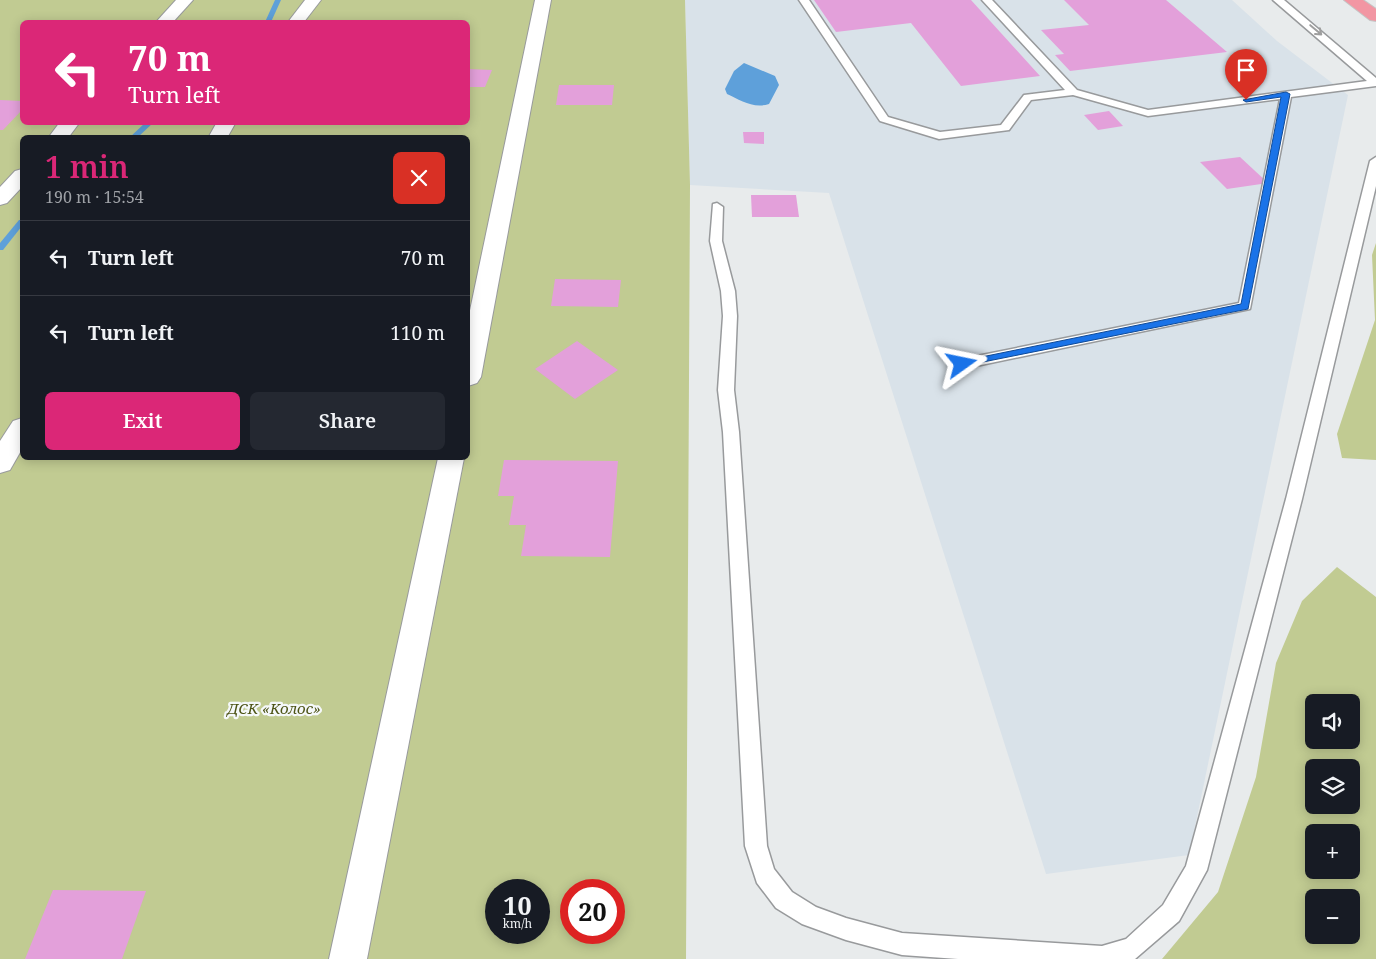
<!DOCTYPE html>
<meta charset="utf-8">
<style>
body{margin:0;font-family:"Noto Serif",serif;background:#242831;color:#f1f3f6;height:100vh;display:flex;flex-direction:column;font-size:19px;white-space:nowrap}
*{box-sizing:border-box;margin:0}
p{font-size:16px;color:#9ea1a6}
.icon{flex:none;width:28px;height:28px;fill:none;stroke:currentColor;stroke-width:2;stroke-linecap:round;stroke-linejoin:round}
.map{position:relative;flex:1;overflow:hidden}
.panel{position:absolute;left:20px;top:135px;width:450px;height:325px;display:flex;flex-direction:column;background:#171b24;border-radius:8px;box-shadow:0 2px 12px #0003}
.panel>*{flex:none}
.hud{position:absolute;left:20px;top:20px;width:450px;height:105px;border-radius:8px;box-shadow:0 2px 12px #0003;background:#db2777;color:#fff;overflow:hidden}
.tools{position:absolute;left:1305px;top:694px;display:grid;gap:10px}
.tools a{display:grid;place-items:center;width:55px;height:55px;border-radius:8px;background:#171b24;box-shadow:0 2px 12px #0003;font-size:25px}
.speed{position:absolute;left:485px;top:879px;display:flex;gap:10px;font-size:25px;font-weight:700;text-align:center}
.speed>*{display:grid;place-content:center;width:65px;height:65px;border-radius:50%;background:#171b24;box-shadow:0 2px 12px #0003;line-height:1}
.speed small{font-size:12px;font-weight:400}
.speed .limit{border:8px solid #d22;background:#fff;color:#111}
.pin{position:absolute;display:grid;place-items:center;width:42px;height:42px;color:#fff;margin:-51px -21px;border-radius:50% 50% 50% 0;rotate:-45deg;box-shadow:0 0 5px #0007}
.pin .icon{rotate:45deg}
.me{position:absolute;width:55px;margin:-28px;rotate:78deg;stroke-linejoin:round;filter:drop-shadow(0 0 4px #0008)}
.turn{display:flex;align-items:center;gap:18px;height:105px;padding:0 25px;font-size:22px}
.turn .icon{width:65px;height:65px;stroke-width:2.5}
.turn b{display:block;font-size:35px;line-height:42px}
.round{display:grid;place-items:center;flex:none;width:52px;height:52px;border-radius:8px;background:#242831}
.headline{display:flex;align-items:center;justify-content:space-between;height:85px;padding:0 25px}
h1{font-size:30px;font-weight:600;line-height:38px;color:#db2777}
.primary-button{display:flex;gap:10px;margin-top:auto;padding:10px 25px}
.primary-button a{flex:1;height:58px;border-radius:8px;background:#db2777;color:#fff;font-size:20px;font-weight:600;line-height:58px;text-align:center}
.primary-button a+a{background:#242831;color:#f1f3f6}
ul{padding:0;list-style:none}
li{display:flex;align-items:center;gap:15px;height:75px;padding:0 25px;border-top:1px solid #363941}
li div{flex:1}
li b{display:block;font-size:19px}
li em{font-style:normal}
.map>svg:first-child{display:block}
</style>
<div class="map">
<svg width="1376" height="959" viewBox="0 0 1376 959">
<rect width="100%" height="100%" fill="#e8ebec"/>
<path fill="#d9e2e9" d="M685 0H1232L1277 41 1348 95 1189 855 1046 874 829 193 690 185Z"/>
<g fill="#c1cb92" fill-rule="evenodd">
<path d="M0 0H685L690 185 686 959H0ZM22 22H468V122H22ZM22 138H468V458H22ZM496 890H539V932H496ZM571 890H614V932H571Z"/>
<path d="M1376 243V460L1342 458 1337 434 1375 320 1372 255Z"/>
<path d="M1337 567 1376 597V959H1162L1218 892 1256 777 1276 663 1302 601ZM1314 702H1351V740H1314ZM1314 768H1351V805H1314ZM1314 832H1351V870H1314ZM1314 898H1351V935H1314Z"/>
</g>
<path fill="#5ea0da" d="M744 63 775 76 779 85 769 104C753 109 740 100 727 94L725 89 734 71Z"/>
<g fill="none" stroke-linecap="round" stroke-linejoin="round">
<g fill="#5ea0da" fill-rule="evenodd">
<path d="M275 0H281L271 22H265Z"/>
<path d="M146 122H154L137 138H129Z"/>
<path d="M19 220H22V226L3 250H0V243Z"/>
</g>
</g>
<g fill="#e3a0da">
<path d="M814 0H971L1040 76 961 86 911 23 836 32Z"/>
<path d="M1064 0H1166L1227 52 1070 71 1055 55 1064 54 1041 30 1089 25Z"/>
<path d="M468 69 492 70 485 87H468Z"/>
<path d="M559 85H614L612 105H556Z"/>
<path d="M0 100 22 101V110L3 130H0Z"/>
<path d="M1109 111 1123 126 1098 130 1084 115Z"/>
<path d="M743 132H764V144L744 143Z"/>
<path d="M1240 157 1268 183 1227 189 1200 162Z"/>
<path d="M751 195H796L799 217H752Z"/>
<path d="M555 279 621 280 618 307 551 306Z"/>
<path d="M577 341 618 370 575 399 535 369Z"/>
<path d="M504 460 618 461 610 557 521 556 526 525H509L514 496H498Z"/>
<path d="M53 890 146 891 122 959H25Z"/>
</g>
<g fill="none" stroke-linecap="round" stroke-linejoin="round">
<defs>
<g id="service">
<path d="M799 0H809L888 117 940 132 1001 125 1024 95 1065 90 982 0H992L1077 90 1148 110 1367 81 1273 0H1284L1376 78V86L1291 97 1250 309 962 369 955 364 957 360 1239 303 1280 99 1148 116 1073 95 1031 100 1009 130 939 139 880 121Z"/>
<path d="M1376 157V186L1302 499 1207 870 1179 921 1135 959H958L902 955 846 940 802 924 776 908 757 883 745 846 723 432 718 390 723 316 721 291 710 241 713 204 717 203 723 207 722 241 735 291 737 316 734 390 739 432 767 846 774 869 792 892 816 907 846 918 902 933 1102 946 1126 939 1163 905 1186 866 1286 499 1370 161Z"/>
</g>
<g id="minor">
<path d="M176 0H193L173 22H156Z"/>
<path d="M305 0H321L304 22H288Z"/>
<path d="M535 0H551L481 377 477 383 468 386V320Z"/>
<path d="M60 122H80L68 138H48Z"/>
<path d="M217 122H236L227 138H208Z"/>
<path d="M22 169V187L7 203 0 205V187L15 171Z"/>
<path d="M22 418V449L10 470 0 473V441L13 421Z"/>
<path d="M438 458H464L367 959H329Z"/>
</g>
<path id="trunk" d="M1344 0H1363L1376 9V21L1370 20Z"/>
</defs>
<use href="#service" stroke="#989a9c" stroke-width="3"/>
<use href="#minor" stroke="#989a9c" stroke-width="2"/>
<use href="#trunk" stroke="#c5c5c5" stroke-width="2"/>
<use href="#service" fill="#fff" fill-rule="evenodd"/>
<use href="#minor" fill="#fff" fill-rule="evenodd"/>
<use href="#trunk" fill="#f296a3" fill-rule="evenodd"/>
</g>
<defs><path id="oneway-shaft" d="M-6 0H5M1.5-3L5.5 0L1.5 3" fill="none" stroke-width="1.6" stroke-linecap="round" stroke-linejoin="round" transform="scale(1.25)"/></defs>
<use stroke="#9e9e9e" href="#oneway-shaft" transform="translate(1316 30) rotate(40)"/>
<path fill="#1a73e8" stroke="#114b97" d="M1286 92 1290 94 1248 309 958 367 957 364 962 361 1241 304 1281 97 1246 102 1243 100Z"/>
<g text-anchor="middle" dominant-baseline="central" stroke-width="4.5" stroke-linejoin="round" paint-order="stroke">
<g font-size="15" font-style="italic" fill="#4d5416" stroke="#f5f8fa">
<text x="274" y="708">ДСК «Колос»</text>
</g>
</g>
</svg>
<div class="tools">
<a><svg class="icon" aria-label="sound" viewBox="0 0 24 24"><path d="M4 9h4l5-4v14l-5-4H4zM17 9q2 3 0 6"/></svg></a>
<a><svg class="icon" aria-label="layers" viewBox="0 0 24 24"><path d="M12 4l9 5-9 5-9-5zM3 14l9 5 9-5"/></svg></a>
<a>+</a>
<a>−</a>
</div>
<div class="speed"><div>10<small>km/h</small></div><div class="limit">20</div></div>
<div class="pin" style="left:1246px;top:100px;background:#d93025"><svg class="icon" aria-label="arrive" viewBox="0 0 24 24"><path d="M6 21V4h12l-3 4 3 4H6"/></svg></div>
<svg class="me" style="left:962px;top:364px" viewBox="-20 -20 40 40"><path d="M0-17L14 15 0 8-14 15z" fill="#1a73e8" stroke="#fff" stroke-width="4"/></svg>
<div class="hud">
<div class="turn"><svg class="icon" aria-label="left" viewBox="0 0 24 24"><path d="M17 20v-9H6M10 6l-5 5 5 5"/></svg><div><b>70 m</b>Turn left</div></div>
</div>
<section class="panel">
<div class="headline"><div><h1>1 min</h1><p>190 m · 15:54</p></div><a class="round" style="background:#d93025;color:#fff"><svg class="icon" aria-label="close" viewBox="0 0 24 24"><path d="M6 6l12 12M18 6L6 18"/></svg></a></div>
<ul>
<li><svg class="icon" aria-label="left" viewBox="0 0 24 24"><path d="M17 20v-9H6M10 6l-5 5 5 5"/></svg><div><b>Turn left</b></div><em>70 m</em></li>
<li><svg class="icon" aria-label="left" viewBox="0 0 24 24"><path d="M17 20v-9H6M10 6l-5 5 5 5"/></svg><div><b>Turn left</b></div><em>110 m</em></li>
</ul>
<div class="primary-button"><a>Exit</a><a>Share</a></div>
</section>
</div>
